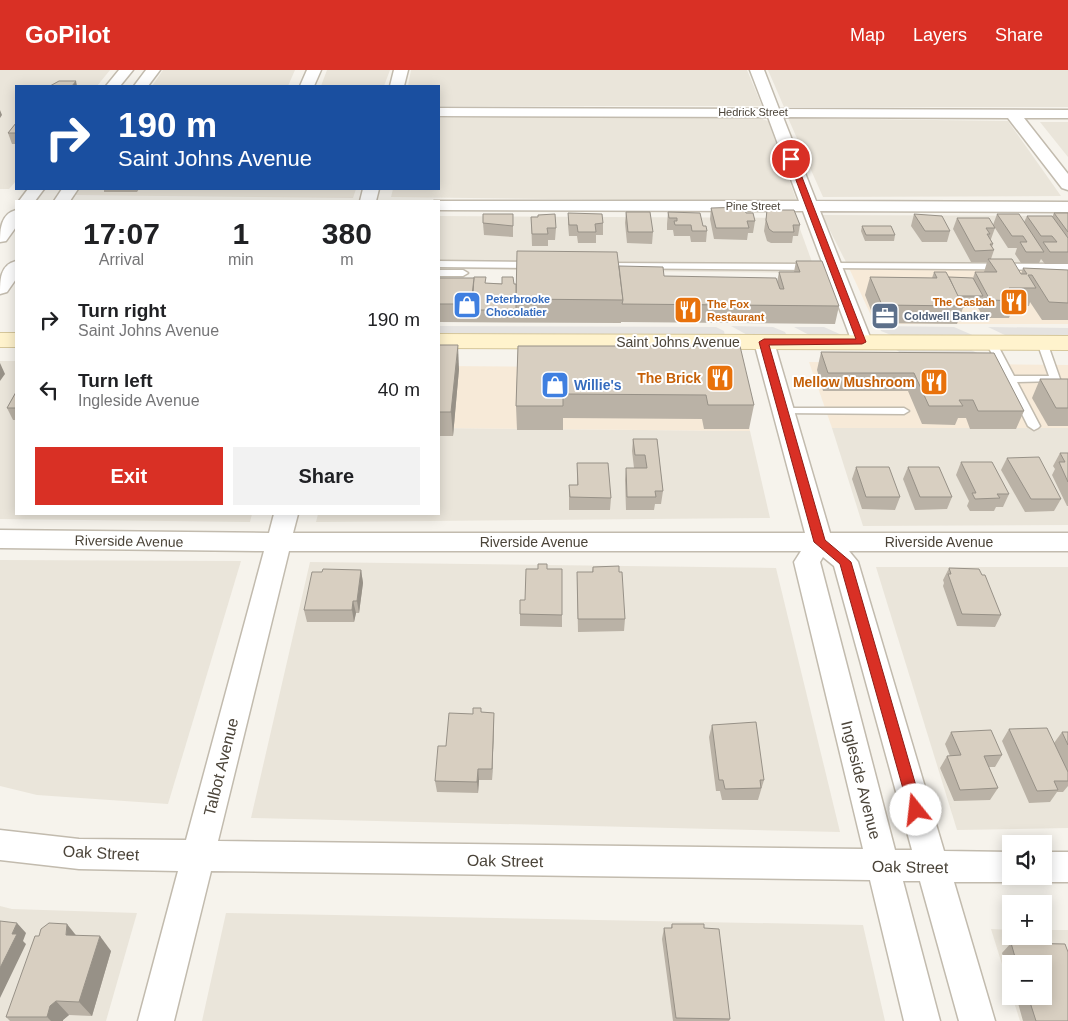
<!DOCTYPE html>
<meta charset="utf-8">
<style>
body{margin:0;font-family:Arial,sans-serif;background:#f2f2f2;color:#202124;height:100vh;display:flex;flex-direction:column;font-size:19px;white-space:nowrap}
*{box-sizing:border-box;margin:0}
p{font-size:16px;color:#757577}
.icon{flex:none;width:28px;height:28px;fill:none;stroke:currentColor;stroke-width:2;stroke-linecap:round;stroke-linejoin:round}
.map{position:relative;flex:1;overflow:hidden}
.panel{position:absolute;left:15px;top:130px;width:425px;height:315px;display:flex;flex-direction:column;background:#fff;border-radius:0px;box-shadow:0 2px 12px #0003}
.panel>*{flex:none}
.banner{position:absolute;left:15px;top:15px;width:425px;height:105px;border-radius:0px;box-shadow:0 2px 12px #0003;background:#1a4fa0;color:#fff;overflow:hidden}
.buttons{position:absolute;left:1002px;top:765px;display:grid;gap:10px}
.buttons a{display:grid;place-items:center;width:50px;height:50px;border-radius:0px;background:#fff;box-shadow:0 2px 12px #0003;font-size:25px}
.pin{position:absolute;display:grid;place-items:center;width:42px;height:42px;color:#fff;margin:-21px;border:2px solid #fff;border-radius:50%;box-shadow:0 1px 5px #0007}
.me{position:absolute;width:55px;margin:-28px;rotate:344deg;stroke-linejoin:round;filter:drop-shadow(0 0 4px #0008)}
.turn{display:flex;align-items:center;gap:18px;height:105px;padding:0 20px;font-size:22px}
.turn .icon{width:65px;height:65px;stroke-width:2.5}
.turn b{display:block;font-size:35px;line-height:42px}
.eta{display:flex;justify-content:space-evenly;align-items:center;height:85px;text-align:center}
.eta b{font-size:30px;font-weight:600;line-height:35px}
.cta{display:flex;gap:10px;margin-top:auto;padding:10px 20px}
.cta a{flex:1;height:58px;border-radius:0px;background:#d93025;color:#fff;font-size:20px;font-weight:600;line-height:58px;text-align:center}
.cta a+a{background:#f2f2f2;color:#202124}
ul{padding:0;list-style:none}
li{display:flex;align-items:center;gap:15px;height:70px;padding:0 20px}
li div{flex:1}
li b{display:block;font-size:19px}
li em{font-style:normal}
header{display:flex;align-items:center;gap:30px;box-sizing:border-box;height:70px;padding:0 25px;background:#d93025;color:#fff}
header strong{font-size:24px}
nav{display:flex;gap:28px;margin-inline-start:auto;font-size:18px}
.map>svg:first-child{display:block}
</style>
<header>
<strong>GoPilot</strong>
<nav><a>Map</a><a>Layers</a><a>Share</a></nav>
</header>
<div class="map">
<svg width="1068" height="951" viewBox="0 0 1068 951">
<rect width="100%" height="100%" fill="#f6f3ec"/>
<g fill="#eae5da">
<path d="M0 0H110L97 16H16V111L9 119H0Z"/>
<path d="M163 0H295L288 16H152Z"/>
<path d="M327 0H390L384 16H321Z"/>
<path d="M411 0H747L762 36H439V16H408Z"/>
<path d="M768 0H1068V37H784Z"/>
<path d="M751 45 768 51 797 132 391 127 393 119H439V48Z"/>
<path d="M788 48 1008 51 1061 126 823 127Z"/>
<path d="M1040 52H1068V87Z"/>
<path d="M79 119H356L353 128 74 125Z"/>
<path d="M822 145 1068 146V196L849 198Z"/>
<path d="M439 146 796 148 816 203 439 199Z"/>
<path d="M0 291H16V444H252L250 452 0 449Z"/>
<path d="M439 358 750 361 770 448 316 452 318 444H439Z"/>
<path d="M832 358H1068V455L863 456Z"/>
<path d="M0 490 241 491 168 734 37 725 0 716Z"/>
<path d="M310 492 776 498 840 762 251 748Z"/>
<path d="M876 497H1068V758L957 760Z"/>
<path d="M0 836 12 839 137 843 106 951H0Z"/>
<path d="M226 843 863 855 885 951H202Z"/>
<path d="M991 859 1011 860V866H1044V860H1068V951H1020L1012 926H1044V894H1011V923Z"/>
</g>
<g fill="#f7ead8">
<path d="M1068 196V254H875L849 198Z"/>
<path d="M809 292 1068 295V358H832Z"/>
<path d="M439 296 736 298 750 361 439 358Z"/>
</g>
<g fill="#e5e3e0">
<path d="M439 256 716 257 724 261 725 266 439 265Z"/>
<path d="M731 256 773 257 785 262 787 266H749Z"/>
<path d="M879 256 954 257 977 267H896L881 261Z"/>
<path d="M794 257H824L844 266H811Z"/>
<path d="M988 257 1068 258V267H1009Z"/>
<path d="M895 279 971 280 990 289 908 288Z"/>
</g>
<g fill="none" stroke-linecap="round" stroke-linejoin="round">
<defs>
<g id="lane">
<path d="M439 191 534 192 539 195 534 198 439 197Z"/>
<path d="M604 193 811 194 816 197 811 200 601 198V194Z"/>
<path d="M833 193 1068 194V200L830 198V194Z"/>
<path d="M439 200H463L468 203 463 206H439Z"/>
<path d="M991 269 996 272 1014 306H1049L1037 272 1042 269 1047 272 1060 309 1059 311 1017 312 1040 356 1038 358 1034 360 1028 356 986 272Z"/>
<path d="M783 338H904L909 341 904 344 779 343 778 341Z"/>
</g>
<g id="street">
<path d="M119 0H133L120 16H106Z"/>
<path d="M146 0H160L148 16H134Z"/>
<path d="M307 0H321L314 16H300Z"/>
<path d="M394 0H408L404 16H390Z"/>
<path d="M750 0H764L779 39 1068 40V48H1024L1068 104V120L1062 118 1008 48 783 47 816 131 1068 132V142L820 141 872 272 869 276 862 278 855 276 852 272 803 141 439 140V131H434H799L768 47 439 46V38L765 39Z"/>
<path d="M28 119H44L35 131H19Z"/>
<path d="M62 119H78L70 131H54Z"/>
<path d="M363 119H379L376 131H360Z"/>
<path d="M16 140V157L6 171 0 172C0 159 1 144 16 140Z"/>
<path d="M16 191V209L7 222 0 224C0 210 0 195 16 191Z"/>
<path d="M764 266 771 268 774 272 830 463H1068V481H849L858 492 944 781 1011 782V806H1023L1011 812H954L995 951H959L920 811H903L940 951H904L870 810 211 801 174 951H138L178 801 79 799 0 790V760L79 769 186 770 264 481 0 478V460L269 463 274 444H298L293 463H805L754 272 757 268ZM289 481H801L794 492 863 779 218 771ZM823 487 834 496 912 780H895L820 492Z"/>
<path d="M1044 782H1068V812H1044L1032 808V806H1044Z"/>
</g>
<g id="secondary">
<rect x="0" y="263" width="16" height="14"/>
<path d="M439 264 1068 266V280L439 278Z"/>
</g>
</defs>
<use href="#lane" stroke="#c2bbae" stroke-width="3"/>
<use href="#street" stroke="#c2bbae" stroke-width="3"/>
<use href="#secondary" stroke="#d6c79b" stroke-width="2"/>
<use href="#lane" fill="#fff" fill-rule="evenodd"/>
<use href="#street" fill="#fff" fill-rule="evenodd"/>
<use href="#secondary" fill="#fff3cd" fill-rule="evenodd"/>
</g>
<g fill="#bab2a6">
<path d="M16 53V74H12L8 63Z"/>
<path d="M104 119H139L137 122H104Z"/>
<path d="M182 119H207L205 120H182Z"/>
<path d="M711 138 746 143 755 151 753 163H748L747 170 714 169 710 149Z"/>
<path d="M767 140 800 155 798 166H793L792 173H771L767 171 764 161Z"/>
<path d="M626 142 653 162 652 174 627 173 625 153Z"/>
<path d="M668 142 703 156 707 161 706 172H691L690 166H674L673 160H667V154Z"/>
<path d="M568 143 603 153V165H596V173H578L577 166H569L568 155Z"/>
<path d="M1054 143H1068V194H1045L1041 189 1039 193H1021L1015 184 1017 178H1008L995 158 991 169H990L993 174 992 177 994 180 991 189 1021 204 1023 198 1068 200V250H1042L1030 232 1029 236 1014 235 1009 248H984L978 238H963L957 254 876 253 865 225 870 207 932 208 934 202 949 207 973 208 975 202H984L987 192H971L953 159 957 148 993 155 997 144 1024 152 1027 146 1052 147Z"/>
<path d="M513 144V167L484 165 483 153Z"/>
<path d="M914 144 950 161 947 172H922L911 156Z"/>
<path d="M531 147 556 158 555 170H548V176H532Z"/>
<path d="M862 156 895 165 894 171H865L861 161Z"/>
<path d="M796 191 839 236 835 254 621 252V253L439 252V208L486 213 516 214 619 196 664 206 777 212 779 202H794Z"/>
<path d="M439 275 459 299 453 366H439Z"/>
<path d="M518 276 754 335 749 359H704L702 349 563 348V360H517L516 336Z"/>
<path d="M821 282 994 283 1024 341 1016 359H970L966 348H958L955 355 922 354 908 321H823L817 300Z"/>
<path d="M1040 309H1068V356H1048L1032 328Z"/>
<path d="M16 322V350H13L7 338Z"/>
<path d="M633 369H657L663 421 661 434H655L654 440H626L625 410 626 398H634L632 381Z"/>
<path d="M1060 383H1068V436H1067L1052 405 1055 399 1053 396Z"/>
<path d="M1007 388 1061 429 1054 441 1025 442 1001 400Z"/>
<path d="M961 392 1009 424 1003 437H996L994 441H970L967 436 969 431 956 405Z"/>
<path d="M577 393 611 428 610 440H569V415H577Z"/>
<path d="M856 397 900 427 895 440 862 439 852 409Z"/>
<path d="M908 397 952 427 947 439 915 440 903 409Z"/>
<path d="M593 497 625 549 624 561 578 562 577 515V502H592Z"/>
<path d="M949 498 1001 545 995 557 957 556 943 516 944 513 943 510Z"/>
<path d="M547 499 562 545V557L520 556V530H525Z"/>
<path d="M361 500 363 513 359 543H356L354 552H307L304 540 322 502Z"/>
<path d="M481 642 494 643V655L492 710H479L478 723 437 722 435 711 446 676 473 644Z"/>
<path d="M712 655 764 710 758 730H722L720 721H716L709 667Z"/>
<path d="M1009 659 1054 673 1062 662H1068V716L1063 722H1057L1050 732 1029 733 1002 671Z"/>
<path d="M951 662 1002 685 995 697H989L998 718 990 730 954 731 940 698 947 686H950L945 674Z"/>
<path d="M672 854 704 858 730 949 729 951H673L662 869 664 858H671Z"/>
<path d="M76 865 111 881 92 946 69 945 63 950V951H10L6 947 39 866Z"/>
<path d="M1011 873 1065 874 1068 882V951H1023L1016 926H1044V894H1011V912L1002 883Z"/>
</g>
<g fill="#979187">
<path d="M76 11 77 16H72Z"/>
<path d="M0 40 2 45 0 48Z"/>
<path d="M458 275 459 299 453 366 451 342Z"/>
<path d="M0 293 5 304 0 311Z"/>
<path d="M361 500 363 513 359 543 357 531Z"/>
<path d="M353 531 356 543 354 552 352 540Z"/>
<path d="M494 643V655L492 710V699Z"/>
<path d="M478 699 479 710 478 723 477 712Z"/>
<path d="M17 853 26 863 23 871 26 874 0 928V898L12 864Z"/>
<path d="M67 854 79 869 66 865Z"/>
<path d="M100 866 111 881 92 946 79 932Z"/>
<path d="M56 931 69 945 63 950V951H51L47 947 50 936Z"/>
</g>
<g fill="#d8cfc1" stroke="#979187">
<path d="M59 11H76L72 16H50Z"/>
<path d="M16 53V63H8Z"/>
<path d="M744 137 746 143H753L755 151H747L749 158H716L711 138Z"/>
<path d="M767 140H794L800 155H793L794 162H773L769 159 766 150Z"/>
<path d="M626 142H650L653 162H628Z"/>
<path d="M668 142 700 143 703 156H706L707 161H692L691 155H675L674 151H677V148H669Z"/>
<path d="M568 143 602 144 603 153 595 154 596 162H578L577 155H569Z"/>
<path d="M1054 143H1068V162Z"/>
<path d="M483 144H513V156L483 153Z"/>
<path d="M555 144 556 158H547L548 164H532L531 147H538V145Z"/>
<path d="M914 144 942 146 950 161H925Z"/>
<path d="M997 144H1019L1044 182H1026L1020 172H1027L1023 166H1012Z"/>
<path d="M1027 146H1052L1068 168V182H1050L1043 172H1057L1052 166H1041Z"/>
<path d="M957 148H989L995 158H986L990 164H987L993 174H990L994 180 975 181Z"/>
<path d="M862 156H891L895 165H866Z"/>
<path d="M517 181 617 182 623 230 516 229Z"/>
<path d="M988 189H1012L1021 204H1027L1023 198 1068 200V233L1049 232 1032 205H1028L1036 218H1009L1016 231 990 230 975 202H997Z"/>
<path d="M796 191H822L839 236 622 234 623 230 619 196 663 197 664 206 776 208 780 219H784L779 202H800Z"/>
<path d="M934 202H946L964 236 882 235 870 207 937 208Z"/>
<path d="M474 207H486L485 213 502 214V207H513L514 214H516V240H472Z"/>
<path d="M949 207 973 208 983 226H958Z"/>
<path d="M439 208H474L471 234H439Z"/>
<path d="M439 275H458L451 342H439Z"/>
<path d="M518 276H740L754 335H708L706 325 563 324V336H516Z"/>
<path d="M821 282 994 283 1024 341H978L973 330H959L963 336H929L914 303H828Z"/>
<path d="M1040 309H1068V338H1056Z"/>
<path d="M16 322V338H7Z"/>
<path d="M633 369H657L663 421H655L656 427H627L626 398H647L645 385H635Z"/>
<path d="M1060 383H1068V412L1059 392H1065Z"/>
<path d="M1039 387 1061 429H1031L1007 388Z"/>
<path d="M961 392H992L1009 424H997L1000 428 975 429 972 423H976Z"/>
<path d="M577 393H608L611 428 570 427 569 415H578Z"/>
<path d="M856 397H889L900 427H866Z"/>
<path d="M908 397H939L952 427H920Z"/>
<path d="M538 494H547V499H562V545L520 544V530H525L526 499H538Z"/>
<path d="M619 496V502H622L625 549H578L577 502H593V497Z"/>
<path d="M949 498 979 499 982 505H985L1001 545 962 544 948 504H951Z"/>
<path d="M323 499 361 500 357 531H353L352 540H304L312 502H322Z"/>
<path d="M473 638H481V642L494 643 492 699H478L477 712 435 711 438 676H446L449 643 473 644Z"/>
<path d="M756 652 764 710H760L761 718 725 719 723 710H719L712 655Z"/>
<path d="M1047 658 1068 702V711H1054L1058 720 1037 721 1009 659Z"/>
<path d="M991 660 1002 685 984 686 998 718 960 720 947 686 961 685 951 662Z"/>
<path d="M1062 662H1068V675Z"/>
<path d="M0 851 17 853 12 864H17L0 898Z"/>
<path d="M49 853 67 854 66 865 100 866 79 932 56 931 50 936 47 947H6L35 866H39L41 859Z"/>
<path d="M672 854H704V858L719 859 730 949 676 948 664 858H672Z"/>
<path d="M1011 873 1065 874 1068 882V951H1036L1028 926H1044V894H1017Z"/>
</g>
<path fill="#d93025" stroke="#8d1f18" d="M791 87 795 89 866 272 862 274 769 275 825 470 851 492 923 740 921 745 916 747 911 745 909 740 840 494 814 472 759 272 764 269H856L788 89Z"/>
<defs>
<symbol id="restaurant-square" viewBox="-11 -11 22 22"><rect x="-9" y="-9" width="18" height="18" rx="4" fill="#e8710a" stroke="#fff"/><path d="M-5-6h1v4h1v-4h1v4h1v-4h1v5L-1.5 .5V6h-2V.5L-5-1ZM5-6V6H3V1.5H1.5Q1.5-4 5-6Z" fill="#fff"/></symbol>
<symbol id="shop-square" viewBox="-11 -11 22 22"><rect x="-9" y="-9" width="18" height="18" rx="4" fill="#3f7fe0" stroke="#fff"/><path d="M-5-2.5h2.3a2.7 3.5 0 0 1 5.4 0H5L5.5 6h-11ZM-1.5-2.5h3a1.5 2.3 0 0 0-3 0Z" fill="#fff"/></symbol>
<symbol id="office-square" viewBox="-11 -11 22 22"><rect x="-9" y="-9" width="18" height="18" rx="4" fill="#5c6f8a" stroke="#fff"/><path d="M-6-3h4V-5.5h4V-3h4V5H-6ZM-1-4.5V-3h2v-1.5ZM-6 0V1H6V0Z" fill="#fff"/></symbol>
</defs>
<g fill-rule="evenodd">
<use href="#restaurant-square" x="998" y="216" width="32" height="32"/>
<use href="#shop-square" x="451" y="219" width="32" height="32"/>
<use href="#restaurant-square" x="672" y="224" width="32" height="32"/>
<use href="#office-square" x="869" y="230" width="32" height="32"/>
<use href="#restaurant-square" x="704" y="292" width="32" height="32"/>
<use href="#restaurant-square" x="918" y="296" width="32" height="32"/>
<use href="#shop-square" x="539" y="299" width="32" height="32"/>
</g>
<g text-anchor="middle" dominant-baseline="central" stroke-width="4" stroke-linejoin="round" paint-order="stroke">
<g font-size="11" fill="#4b4439" stroke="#fff">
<text x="753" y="42">Hedrick Street</text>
<text x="753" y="136">Pine Street</text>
</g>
<g font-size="11" font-weight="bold" fill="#366cbe" stroke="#fff" text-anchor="start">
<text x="486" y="229">Peterbrooke<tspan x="486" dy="13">Chocolatier</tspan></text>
</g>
<g font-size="11" font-weight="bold" fill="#c56008" stroke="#fff" text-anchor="end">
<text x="995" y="232">The Casbah</text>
<text x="707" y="234" text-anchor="start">The Fox<tspan x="707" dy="13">Restaurant</tspan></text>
</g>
<g font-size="11" font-weight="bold" fill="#4e5e75" stroke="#fff" text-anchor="start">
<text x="904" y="246">Coldwell Banker</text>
</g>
<g font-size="14" fill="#4b4439" stroke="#fff">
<text x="678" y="272">Saint Johns Avenue</text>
<text transform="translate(129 471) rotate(1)">Riverside Avenue</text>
<text x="534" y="472">Riverside Avenue</text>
<text x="939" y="472">Riverside Avenue</text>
</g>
<g font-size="14" font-weight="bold" fill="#c56008" stroke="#fff" text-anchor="end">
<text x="701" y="308">The Brick</text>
<text x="915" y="312">Mellow Mushroom</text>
</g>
<g font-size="14" font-weight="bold" fill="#366cbe" stroke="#fff" text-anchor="start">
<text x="574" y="315">Willie's</text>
</g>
<g font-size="16" fill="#4b4439" stroke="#fff">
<text transform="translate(221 697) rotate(-76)">Talbot Avenue</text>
<text transform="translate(861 710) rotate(76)">Ingleside Avenue</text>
<text transform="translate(101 783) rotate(3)">Oak Street</text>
<text transform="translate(505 791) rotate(1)">Oak Street</text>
<text transform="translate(910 797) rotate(1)">Oak Street</text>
</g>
</g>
</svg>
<div class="buttons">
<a><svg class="icon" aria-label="sound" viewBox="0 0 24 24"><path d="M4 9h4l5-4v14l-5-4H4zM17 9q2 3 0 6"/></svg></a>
<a>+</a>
<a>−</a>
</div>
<div class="pin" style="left:791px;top:89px;background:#d93025"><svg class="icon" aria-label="arrive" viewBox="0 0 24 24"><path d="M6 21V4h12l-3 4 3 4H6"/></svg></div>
<svg class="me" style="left:916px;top:740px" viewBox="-20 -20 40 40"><circle r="19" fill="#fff"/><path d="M0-13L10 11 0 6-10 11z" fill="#d93025"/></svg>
<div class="banner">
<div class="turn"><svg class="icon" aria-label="right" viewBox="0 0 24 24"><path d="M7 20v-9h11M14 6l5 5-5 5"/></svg><div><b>190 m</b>Saint Johns Avenue</div></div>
</div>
<section class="panel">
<div class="eta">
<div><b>17:07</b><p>Arrival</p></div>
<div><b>1</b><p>min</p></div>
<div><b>380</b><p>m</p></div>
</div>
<ul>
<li><svg class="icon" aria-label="right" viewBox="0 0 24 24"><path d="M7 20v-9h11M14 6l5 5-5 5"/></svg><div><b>Turn right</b><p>Saint Johns Avenue</p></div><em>190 m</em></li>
<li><svg class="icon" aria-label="left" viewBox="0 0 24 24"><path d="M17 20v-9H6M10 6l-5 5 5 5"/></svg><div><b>Turn left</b><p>Ingleside Avenue</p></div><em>40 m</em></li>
</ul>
<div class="cta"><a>Exit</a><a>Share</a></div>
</section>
</div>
